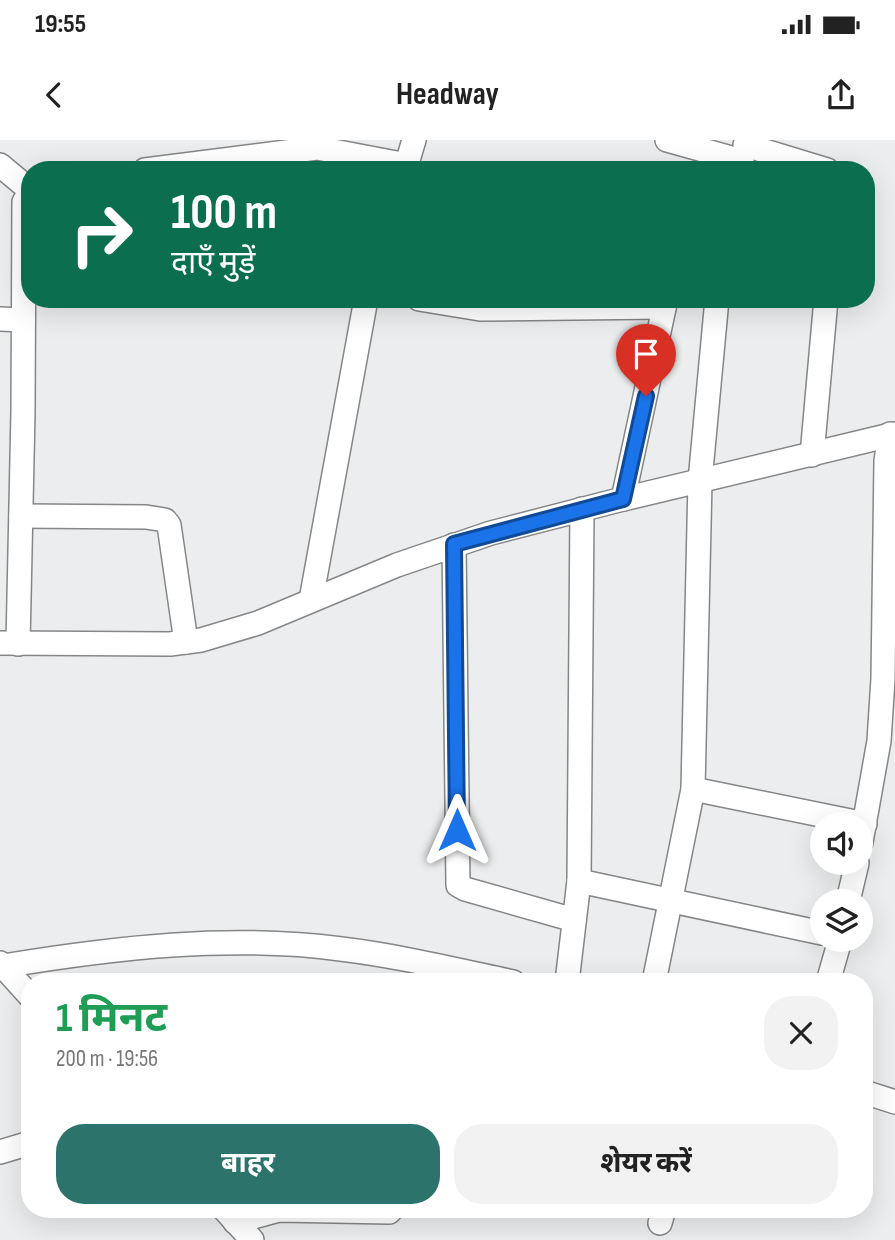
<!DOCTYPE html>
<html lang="hi">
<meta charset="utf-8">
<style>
body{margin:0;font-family:"Sofia Sans Condensed","Noto Sans Devanagari",sans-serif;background:#f2f2f2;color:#222;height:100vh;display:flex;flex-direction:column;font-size:26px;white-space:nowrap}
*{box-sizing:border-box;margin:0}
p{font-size:23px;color:#767676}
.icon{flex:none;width:38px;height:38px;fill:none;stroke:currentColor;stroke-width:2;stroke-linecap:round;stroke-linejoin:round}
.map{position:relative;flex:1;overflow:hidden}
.details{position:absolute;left:21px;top:833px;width:852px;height:245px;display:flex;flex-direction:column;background:#fff;border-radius:28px;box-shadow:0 7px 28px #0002}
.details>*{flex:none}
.banner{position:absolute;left:21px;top:21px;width:854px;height:147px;border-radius:28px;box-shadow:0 7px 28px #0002;background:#0b6e4f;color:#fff;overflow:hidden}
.buttons{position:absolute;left:810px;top:672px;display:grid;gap:14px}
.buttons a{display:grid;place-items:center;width:63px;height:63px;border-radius:50%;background:#fff;box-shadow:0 7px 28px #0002;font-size:35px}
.pin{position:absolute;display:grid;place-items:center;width:60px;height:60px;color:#fff;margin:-72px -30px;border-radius:50% 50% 50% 0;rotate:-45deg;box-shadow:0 0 7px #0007}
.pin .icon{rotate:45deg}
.me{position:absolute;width:77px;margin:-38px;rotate:0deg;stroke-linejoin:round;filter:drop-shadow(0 0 5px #0008)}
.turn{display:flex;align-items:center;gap:24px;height:147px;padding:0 35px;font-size:32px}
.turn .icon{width:91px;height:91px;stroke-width:2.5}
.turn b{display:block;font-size:49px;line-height:60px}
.round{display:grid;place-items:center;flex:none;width:74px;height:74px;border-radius:28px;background:#f2f2f2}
.overview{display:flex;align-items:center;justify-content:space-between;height:119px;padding:0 35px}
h1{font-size:42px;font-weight:700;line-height:52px;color:#1e9e55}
.primary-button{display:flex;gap:14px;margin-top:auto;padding:14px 35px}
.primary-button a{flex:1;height:80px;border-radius:28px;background:#2b736b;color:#fff;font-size:28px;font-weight:700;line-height:80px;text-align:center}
.primary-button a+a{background:#f2f2f2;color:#222}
.status{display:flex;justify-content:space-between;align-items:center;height:49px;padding:0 35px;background:#fff;direction:ltr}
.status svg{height:19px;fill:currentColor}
header{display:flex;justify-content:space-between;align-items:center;height:91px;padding:0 35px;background:#fff;font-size:32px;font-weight:700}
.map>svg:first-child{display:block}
</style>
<div class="status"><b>19:55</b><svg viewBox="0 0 49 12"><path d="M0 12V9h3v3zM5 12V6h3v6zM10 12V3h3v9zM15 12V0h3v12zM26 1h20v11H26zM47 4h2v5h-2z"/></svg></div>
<header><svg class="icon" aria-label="back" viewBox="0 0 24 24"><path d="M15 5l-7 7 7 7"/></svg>Headway<svg class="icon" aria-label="share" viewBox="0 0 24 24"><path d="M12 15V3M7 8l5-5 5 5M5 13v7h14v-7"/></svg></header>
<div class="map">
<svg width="895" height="1100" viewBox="0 0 895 1100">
<rect width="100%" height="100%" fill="#ecedee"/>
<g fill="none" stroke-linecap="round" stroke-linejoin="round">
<defs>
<g id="minor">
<path d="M667 0 742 21"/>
<path d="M745 5 827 30"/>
<path d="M0 25 30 50"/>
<path d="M145 30 317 8 407 25"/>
<path d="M405 30 414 0"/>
<path d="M419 159 480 169 664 167"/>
<path d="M0 179 23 180"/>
<path d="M812 315 826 159"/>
<path d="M623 359 666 159"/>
<path d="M21 376 146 377 165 380 169 385 186 502"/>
<path d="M454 405 458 745 465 749 574 780"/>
<path d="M311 460 366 159"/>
<path d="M0 503 170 504 201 500 258 483 397 425 491 393 615 361 895 294"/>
<path d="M18 504 23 272 24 62 30 51"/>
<path d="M693 649 865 684"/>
<path d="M861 702 879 601 883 539 886 321 890 294"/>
<path d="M579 741 822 793"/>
<path d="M848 761 857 723"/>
<path d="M0 823 30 856"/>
<path d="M3 826C113 808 230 794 341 809 399 816 457 830 513 842"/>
<path d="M567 842 579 741 582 369"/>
<path d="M654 842 693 649 700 341 717 159"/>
<path d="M828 842 840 800"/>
<path d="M864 952 895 962"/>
<path d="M0 1012 30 1003"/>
<path d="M224 1069 252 1100"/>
<path d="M235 1082 279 1070 389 1072 392 1069"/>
<path d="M660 1083 664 1069"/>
</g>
</defs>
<use href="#minor" stroke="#858687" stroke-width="26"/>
<use href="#minor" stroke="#fff" stroke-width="23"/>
</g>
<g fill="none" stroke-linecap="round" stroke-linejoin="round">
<defs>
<path id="route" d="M457 690 454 404 623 359 646 256"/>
</defs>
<use href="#route" stroke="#114b97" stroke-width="18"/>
<use href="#route" stroke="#1a73e8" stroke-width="12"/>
</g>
</svg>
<div class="buttons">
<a><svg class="icon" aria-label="sound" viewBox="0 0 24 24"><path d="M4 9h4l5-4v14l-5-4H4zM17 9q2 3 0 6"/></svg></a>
<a><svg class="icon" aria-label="layers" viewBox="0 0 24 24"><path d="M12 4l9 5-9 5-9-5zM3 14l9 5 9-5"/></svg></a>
</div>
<div class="pin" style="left:646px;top:256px;background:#d93025"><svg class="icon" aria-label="arrive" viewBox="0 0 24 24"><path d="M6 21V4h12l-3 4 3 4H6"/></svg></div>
<svg class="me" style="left:457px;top:690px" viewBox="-20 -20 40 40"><path d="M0-17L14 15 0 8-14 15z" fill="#1a73e8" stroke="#fff" stroke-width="4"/></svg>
<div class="banner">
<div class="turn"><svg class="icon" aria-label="right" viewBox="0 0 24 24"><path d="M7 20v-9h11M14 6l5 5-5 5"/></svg><div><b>100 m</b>दाएँ मुड़ें</div></div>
</div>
<section class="details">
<div class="overview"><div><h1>1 मिनट</h1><p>200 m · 19:56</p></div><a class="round"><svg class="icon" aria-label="close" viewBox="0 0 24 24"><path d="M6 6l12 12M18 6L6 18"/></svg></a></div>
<div class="primary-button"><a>बाहर</a><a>शेयर करें</a></div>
</section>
</div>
